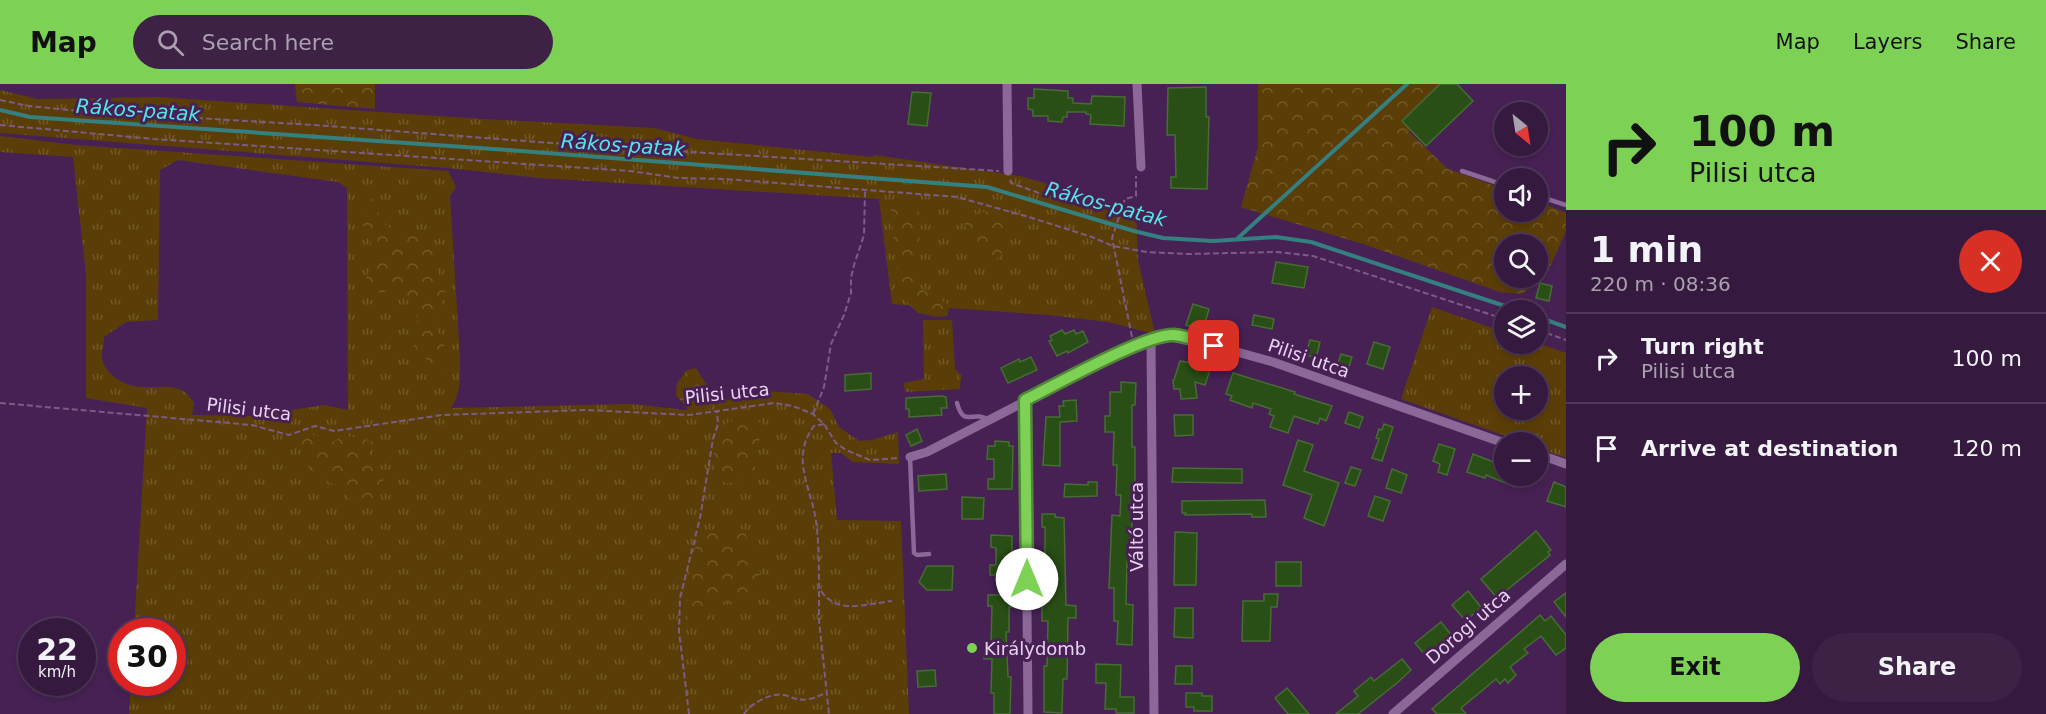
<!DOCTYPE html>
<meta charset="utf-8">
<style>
body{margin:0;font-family:"DejaVu Sans",sans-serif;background:#3d2246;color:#f1f3f6;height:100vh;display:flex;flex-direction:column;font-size:22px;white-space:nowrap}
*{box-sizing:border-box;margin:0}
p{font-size:20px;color:#aaa0b0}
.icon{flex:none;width:33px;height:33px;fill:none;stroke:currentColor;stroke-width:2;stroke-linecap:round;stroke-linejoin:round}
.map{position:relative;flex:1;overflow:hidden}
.drawer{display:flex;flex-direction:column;background:#35193f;width:480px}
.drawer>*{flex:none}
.guide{background:#7dd154;color:#111;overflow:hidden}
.needle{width:39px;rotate:150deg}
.buttons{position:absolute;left:1494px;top:18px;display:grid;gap:12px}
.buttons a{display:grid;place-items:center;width:54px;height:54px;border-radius:50%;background:#35193f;box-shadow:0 3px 9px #0003,0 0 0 2px #4f3859;font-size:30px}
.speed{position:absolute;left:18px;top:534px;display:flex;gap:12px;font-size:30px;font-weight:700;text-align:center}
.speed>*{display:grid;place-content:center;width:78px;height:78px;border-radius:50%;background:#35193f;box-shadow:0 3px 9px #0003,0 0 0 2px #4f3859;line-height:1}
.speed small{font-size:15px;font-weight:400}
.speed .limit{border:9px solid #d22;background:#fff;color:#111}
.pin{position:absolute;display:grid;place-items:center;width:51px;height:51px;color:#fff;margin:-26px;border-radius:12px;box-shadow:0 3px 9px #0006}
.me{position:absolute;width:66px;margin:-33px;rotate:0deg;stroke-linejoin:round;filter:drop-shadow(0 0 4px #0008)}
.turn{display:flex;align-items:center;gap:21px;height:126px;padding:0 24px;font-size:27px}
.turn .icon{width:78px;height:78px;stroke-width:2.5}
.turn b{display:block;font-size:42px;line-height:51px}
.round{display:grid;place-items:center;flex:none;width:63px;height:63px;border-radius:32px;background:#3d2246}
.summary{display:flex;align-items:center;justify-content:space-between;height:102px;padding:0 24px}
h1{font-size:36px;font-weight:700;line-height:45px}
.button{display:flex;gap:12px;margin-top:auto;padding:12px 24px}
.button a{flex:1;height:69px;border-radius:36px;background:#7dd154;color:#111;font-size:24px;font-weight:700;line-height:69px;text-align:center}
.button a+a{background:#3d2246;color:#f1f3f6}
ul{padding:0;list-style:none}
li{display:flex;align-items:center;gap:18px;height:90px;padding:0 24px;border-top:2px solid #4f3859}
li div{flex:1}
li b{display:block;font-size:22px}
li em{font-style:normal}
header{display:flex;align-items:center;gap:36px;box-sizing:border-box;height:84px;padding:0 30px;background:#7dd154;color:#111}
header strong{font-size:28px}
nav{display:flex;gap:33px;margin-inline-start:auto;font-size:21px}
.search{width:420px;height:54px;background:#3d2246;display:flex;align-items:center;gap:15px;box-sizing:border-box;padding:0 21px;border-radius:33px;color:#aaa0b0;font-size:22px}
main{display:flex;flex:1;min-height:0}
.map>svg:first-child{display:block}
</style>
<header>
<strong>Map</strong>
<div class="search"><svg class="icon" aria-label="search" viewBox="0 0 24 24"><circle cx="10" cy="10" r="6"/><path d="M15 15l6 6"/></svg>Search here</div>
<nav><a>Map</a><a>Layers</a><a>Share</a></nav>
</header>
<main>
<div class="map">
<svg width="1566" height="630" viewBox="0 0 1566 630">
<defs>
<pattern id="grass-tufts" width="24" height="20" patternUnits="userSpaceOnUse" patternTransform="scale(1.5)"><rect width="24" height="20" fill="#5b3e07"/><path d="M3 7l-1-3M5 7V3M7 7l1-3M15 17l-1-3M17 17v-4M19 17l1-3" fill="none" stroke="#73592b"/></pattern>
<pattern id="forest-crowns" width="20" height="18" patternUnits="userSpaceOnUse" patternTransform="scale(1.5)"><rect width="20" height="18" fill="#5b3e07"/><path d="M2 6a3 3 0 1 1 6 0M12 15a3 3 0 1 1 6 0" fill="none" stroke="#73592b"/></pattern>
</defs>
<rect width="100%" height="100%" fill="#472154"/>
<g fill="url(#grass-tufts)" fill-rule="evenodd">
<path d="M0 6 37 15 158 13 482 35 654 44 697 55 873 73 874 71 1020 92 1136 126 1138 176 1155 250 1108 238 1049 231 892 220 879 115 540 94 447 84 0 49Z"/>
<path d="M0 52 76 61 448 87 456 103 450 112 460 274C460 292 461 310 451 324L632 320 685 326 765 307 808 310 830 325 839 343 859 357 872 356 898 348 899 380 853 378 841 369H831L837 436 901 437 909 630H129L131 599 172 598V548L134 547 147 324 86 314V190L73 73 0 68ZM178 76 338 98 347 104 348 326 324 321 253 332 192 331 194 319C180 293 152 308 130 301 117 297 102 286 102 272 102 266 104 259 104 253L126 238 158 236 160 86Z"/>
<path d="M1432 223 1504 248V260L1538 259 1566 269V374L1538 364V358H1523L1401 315ZM1538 292V326H1504V292Z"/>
<path d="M923 236H952L955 285 961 291 960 305 905 308 904 299 924 295Z"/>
</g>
<g fill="url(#forest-crowns)" fill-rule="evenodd">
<path d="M295 0H375V25L297 18Z"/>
<path d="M1258 0H1460L1409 48 1448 85 1504 105V128H1538V117L1566 129V147L1546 192 1522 210 1500 208 1366 161 1241 123 1258 63ZM1504 160H1538V194H1504Z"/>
<path d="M365 115H372L383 139 399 150 419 152 429 158 445 209 436 243C445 259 447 269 444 287L438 288 414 262C414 243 421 235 415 217L397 207 372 209 366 193 377 174C369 147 357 146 365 115Z"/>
<path d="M898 119H912C915 123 919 127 920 131 925 152 906 187 921 204 928 211 941 215 950 221L947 232 937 233 918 229 900 211 891 125Z"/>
<path d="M989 127 1003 131 1014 138 1015 144 1004 154 1002 169 994 178 983 177 964 140 977 129Z"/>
<path d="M696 284 713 311 710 324 700 328H690L676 311 677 299 687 286Z"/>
<path d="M737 336 761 338 764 343 757 362 755 385 746 394 726 400C704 383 715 358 728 338Z"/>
<path d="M306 349 319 352 320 359H331L345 351C357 355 364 352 375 360L368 371 371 379 379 384 385 401 377 413 351 416 332 400 311 387 297 356Z"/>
<path d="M735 443 745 449 760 488 748 521 716 517 709 525 712 543 685 540 692 468 706 448Z"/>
</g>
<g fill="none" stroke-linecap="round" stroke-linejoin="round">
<g stroke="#347f80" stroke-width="4">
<path d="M0 26 30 33 508 66 987 103 1134 147 1163 154 1213 157 1276 153 1311 158 1517 226"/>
<path d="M1238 154 1407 0"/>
<path d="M1538 233 1566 243"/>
</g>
</g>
<g fill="#2a4f16" stroke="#466d34" stroke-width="1.5">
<path d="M1440 0H1457L1473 17 1426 62 1402 37Z"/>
<path d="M1206 3V33H1209L1207 105 1171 104V93H1176L1175 51H1167L1168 4Z"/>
<path d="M1034 5 1068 7V14H1073V19L1091 20 1092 12 1125 13 1124 42 1090 40 1091 31 1086 30V28H1067V33H1063L1062 38 1048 37V32H1033V26L1028 25V14H1034Z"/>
<path d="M912 8 931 9 927 42 908 40Z"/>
<path d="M1276 178 1308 183 1304 204 1272 199Z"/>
<path d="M1540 199 1552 202 1549 217 1536 214Z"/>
<path d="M1193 220 1209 225 1203 246 1186 241Z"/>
<path d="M1254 231 1274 235 1272 245 1252 241Z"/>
<path d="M1062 246 1065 250 1074 246 1076 250 1083 247 1088 258 1068 269 1067 267 1057 272 1049 257 1052 256 1050 252Z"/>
<path d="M1310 256 1320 258 1316 274 1306 271Z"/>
<path d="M1374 258 1390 263 1383 285 1367 280Z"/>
<path d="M1341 270 1352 273 1347 289 1336 286Z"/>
<path d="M1031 273 1037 286 1008 299 1001 284 1019 275 1020 278Z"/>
<path d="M1180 277 1204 281 1203 284 1210 286 1205 301 1195 298 1197 314 1181 315 1180 305H1174L1173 296H1174Z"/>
<path d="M871 289V305L845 307V291Z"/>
<path d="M1233 289 1295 308 1294 310 1332 322 1326 337 1320 334 1318 340 1294 332 1288 349 1270 343 1274 332 1269 330 1271 325 1253 319 1252 324 1230 316 1232 312 1226 310Z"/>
<path d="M1121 298 1136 299 1135 321H1132V363H1135V411H1132V477H1127L1126 520 1133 521 1132 561 1117 560 1118 537H1114V504H1109L1112 431 1120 432 1121 411H1116L1117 381H1113L1114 348H1105V332H1110V308H1121Z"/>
<path d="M941 312 946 313 947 324H941L942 331 909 333V325H906V314Z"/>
<path d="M1076 316 1077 337 1060 338V382L1043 381 1046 333H1060L1059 322H1064L1063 317Z"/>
<path d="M1349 328 1363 333 1359 344 1345 339Z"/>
<path d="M1174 331H1193V351L1175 352Z"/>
<path d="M1384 340 1393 343 1382 377 1372 374 1379 355 1376 354 1379 345 1382 346Z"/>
<path d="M917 345 922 357 911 362 906 351Z"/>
<path d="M1298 356 1313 361 1304 387 1339 399 1324 442 1304 434 1312 411 1283 401Z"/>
<path d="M995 357 1009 358V362H1013L1012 405H988V395H994V375H987L988 362H995Z"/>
<path d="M1439 360 1455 365 1447 391 1438 388 1440 380 1433 377Z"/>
<path d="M1473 370 1504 382V397L1506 392H1519L1515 403 1486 391 1485 394 1467 388Z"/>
<path d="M1351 383 1361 386 1355 402 1345 399Z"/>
<path d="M1173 384 1242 385V399L1172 398Z"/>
<path d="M1392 385 1407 391 1401 409 1386 404Z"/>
<path d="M946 390 947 405 919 407 918 392Z"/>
<path d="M1088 398H1097V412L1064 413 1065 400 1088 401Z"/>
<path d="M1554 398 1566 403V423L1547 417Z"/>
<path d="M1375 412 1390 417 1383 437 1368 432Z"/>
<path d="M962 413 984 414 983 435H962Z"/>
<path d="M1265 416 1266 433H1252V430L1185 431 1186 429H1182V417Z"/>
<path d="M1042 430H1055V433L1064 434 1066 521 1076 522V534H1068L1067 595H1063L1062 629 1044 628V582H1047L1048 537H1042V514H1046L1047 473H1045V443H1042Z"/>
<path d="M1536 447 1551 466 1548 468 1550 471 1497 514 1481 495Z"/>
<path d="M1175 448 1197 449 1196 501H1174Z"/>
<path d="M991 451 1012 452V491H990V481H996V464L991 463Z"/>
<rect x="1276" y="478" width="25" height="24"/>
<path d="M927 482H953L952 506H927L919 498Z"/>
<path d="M1468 507 1481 523 1466 537 1452 521Z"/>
<path d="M1566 509V533L1554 518Z"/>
<path d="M1264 510H1278L1277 523H1271L1270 557H1242L1243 517H1264Z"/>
<path d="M988 511H1012V523H1009V548H1006L1008 593H1011L1010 630H994V609H991L992 575H984V564H989V559H991L992 522H988Z"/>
<path d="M1175 524H1193V554L1174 553Z"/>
<path d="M1540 531 1545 537 1551 532 1566 551V564L1556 571 1541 552 1524 565 1528 569 1510 583 1516 591 1508 599 1505 595 1500 600 1496 595 1461 624 1466 630H1437L1432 625Z"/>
<path d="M1441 538 1452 552 1427 573 1415 559Z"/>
<path d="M1402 575 1411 586 1397 599 1358 630H1336L1358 612 1354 607 1371 593 1374 597Z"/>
<path d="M1096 580 1121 581 1120 613H1134V629H1116V625H1105L1106 599H1096Z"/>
<path d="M1176 582H1192V600H1175Z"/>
<path d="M935 586 936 602 918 603 917 587Z"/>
<path d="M1287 604 1309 630H1288L1275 614Z"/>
<path d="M1186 609H1202V612H1212V627H1194V623H1186Z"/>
</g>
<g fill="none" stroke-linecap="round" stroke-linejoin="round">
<g stroke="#7c5b87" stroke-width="2" stroke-dasharray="6 3" stroke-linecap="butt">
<path d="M0 16 29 22 79 27 314 41 578 61 999 87"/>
<path d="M0 41 154 55 630 87 679 94 725 95 957 113 1029 133 1092 153 1113 162 1147 168 1187 170 1277 168 1313 172 1504 235"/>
<path d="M1010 96 1011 99 1050 113 1111 120 1122 124"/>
<path d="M1538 246 1566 256"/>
<path d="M1132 253 1112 154 1125 115 1136 112V92"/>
<path d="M0 319 252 341 289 351 315 342 334 347 442 331 586 326 689 331 774 319 793 322 813 330 824 340 836 359 846 366 870 376 900 374"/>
<path d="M813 330 824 303 831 260 844 231 851 209V194L854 181 864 151 865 107"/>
<path d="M824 340 814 342C790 374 811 403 816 437 819 459 819 482 819 504 836 532 864 520 892 517"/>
<path d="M819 507V536L829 630"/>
<path d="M689 630 679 547 680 514 700 434 713 355 718 340 717 327"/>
<path d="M744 630C751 619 772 608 785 611 793 614 799 617 808 615 814 615 820 611 826 609"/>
</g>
<g stroke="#8b6898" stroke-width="4.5">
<path d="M1462 87 1504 101"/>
<path d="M1538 112 1566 121"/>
<path d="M957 319C964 345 974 325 988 336"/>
<path d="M910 373 914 469 917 471 929 470"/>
</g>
<g stroke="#8b6898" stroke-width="9">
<path d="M1007 0 1008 87"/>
<path d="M1137 0 1141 83"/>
<path d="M1151 256 1154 630"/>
<path d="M1025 316 1028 630"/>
<path d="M1538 370 1566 380"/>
<path d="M910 373 927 368 1133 262 1165 251H1175L1273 278 1504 359"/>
<path d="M1393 630 1566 480"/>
</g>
</g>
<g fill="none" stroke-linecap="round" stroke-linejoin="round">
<defs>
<path id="route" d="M1027 495 1025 316C1054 302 1147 249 1174 251 1187 252 1201 258 1214 262"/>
</defs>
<use href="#route" stroke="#518837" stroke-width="15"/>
<use href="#route" stroke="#7dd154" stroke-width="10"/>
</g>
<circle fill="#7dd154" stroke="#472154" stroke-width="2" cx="972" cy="564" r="6"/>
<g text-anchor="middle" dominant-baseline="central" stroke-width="6" stroke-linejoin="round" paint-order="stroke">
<g font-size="18" fill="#e8d2f0" stroke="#472154">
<text transform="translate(1309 274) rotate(19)">Pilisi utca</text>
<text transform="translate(727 309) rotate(-6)">Pilisi utca</text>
<text transform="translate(249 325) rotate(7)">Pilisi utca</text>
<text transform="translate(1136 443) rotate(-90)">Váltó utca</text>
<text transform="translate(1468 542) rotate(-41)">Dorogi utca</text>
</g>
<g font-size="18" fill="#e8d2f0" stroke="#472154" text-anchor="start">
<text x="984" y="564">Királydomb</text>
</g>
<g font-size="20" font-style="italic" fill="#55e5e8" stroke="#472154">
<text transform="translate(138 26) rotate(4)">Rákos-patak</text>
<text transform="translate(623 61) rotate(4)">Rákos-patak</text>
<text transform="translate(1106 120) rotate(15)">Rákos-patak</text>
</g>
</g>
</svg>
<div class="buttons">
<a><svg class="needle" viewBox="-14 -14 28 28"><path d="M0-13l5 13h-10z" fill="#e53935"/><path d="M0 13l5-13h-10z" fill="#aaa0b0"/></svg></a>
<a><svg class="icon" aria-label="sound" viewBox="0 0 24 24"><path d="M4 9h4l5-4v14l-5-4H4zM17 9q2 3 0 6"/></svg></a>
<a><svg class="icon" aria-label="search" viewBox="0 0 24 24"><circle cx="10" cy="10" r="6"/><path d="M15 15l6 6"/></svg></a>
<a><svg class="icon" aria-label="layers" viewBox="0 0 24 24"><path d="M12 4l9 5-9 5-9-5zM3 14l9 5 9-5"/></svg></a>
<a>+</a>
<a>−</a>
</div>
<div class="speed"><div>22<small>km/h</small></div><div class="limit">30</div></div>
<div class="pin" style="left:1214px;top:262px;background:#d93025"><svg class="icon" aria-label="arrive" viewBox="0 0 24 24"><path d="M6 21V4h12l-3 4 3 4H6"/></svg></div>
<svg class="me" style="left:1027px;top:495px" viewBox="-20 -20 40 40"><circle r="19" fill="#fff"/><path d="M0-13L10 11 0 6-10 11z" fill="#7dd154"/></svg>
</div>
<section class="drawer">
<div class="guide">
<div class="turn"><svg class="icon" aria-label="right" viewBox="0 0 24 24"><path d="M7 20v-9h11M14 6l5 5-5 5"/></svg><div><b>100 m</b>Pilisi utca</div></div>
</div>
<div class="summary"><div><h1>1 min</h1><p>220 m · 08:36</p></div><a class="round" style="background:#d93025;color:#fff"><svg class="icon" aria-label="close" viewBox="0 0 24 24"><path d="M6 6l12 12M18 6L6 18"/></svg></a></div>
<ul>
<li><svg class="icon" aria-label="right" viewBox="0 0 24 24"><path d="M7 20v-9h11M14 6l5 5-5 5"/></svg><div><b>Turn right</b><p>Pilisi utca</p></div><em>100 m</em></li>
<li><svg class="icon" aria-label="arrive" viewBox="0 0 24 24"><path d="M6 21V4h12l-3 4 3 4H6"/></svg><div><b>Arrive at destination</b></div><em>120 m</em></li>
</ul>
<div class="button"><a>Exit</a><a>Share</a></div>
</section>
</main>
